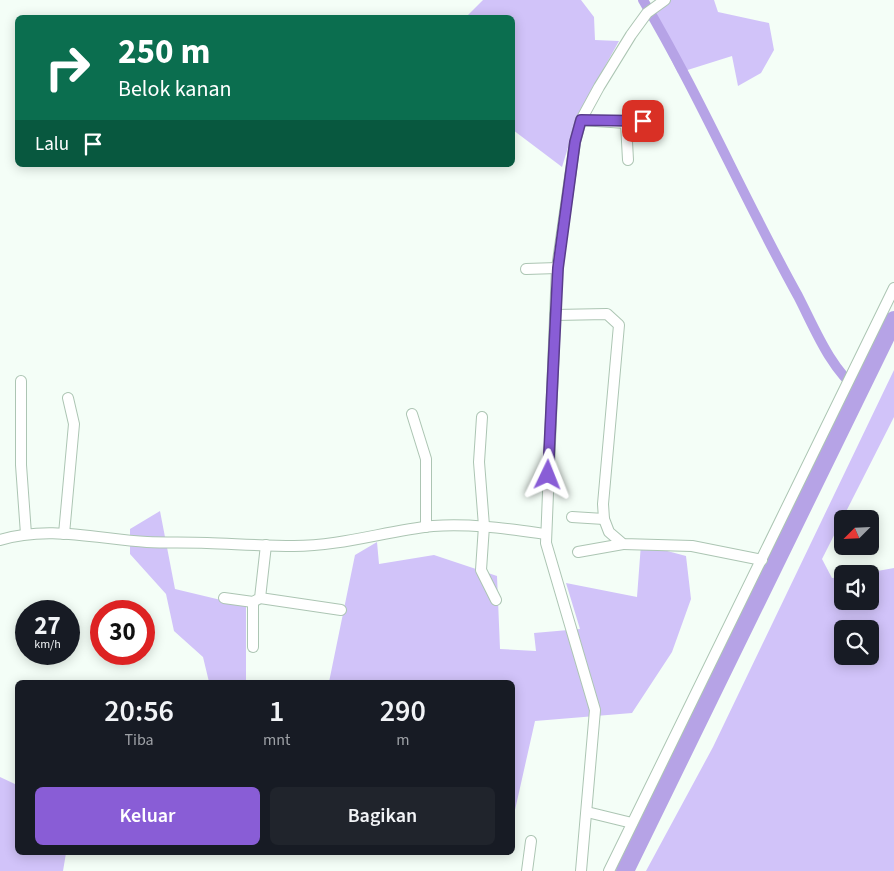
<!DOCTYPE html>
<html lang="id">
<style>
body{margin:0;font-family:"Source Sans 3",sans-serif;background:#20242c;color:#f1f3f6;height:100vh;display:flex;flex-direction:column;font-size:19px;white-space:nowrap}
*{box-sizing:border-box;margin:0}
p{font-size:16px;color:#9ea1a6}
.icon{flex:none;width:28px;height:28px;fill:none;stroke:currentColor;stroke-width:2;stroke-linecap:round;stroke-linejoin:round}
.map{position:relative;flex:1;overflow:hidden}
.drawer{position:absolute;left:15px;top:680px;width:500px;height:175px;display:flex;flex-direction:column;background:#171b24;border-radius:8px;box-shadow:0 2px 12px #0003}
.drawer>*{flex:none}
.banner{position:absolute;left:15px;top:15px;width:500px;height:152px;border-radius:8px;box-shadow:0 2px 12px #0003;background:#0b6e4f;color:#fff;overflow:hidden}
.needle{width:32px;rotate:246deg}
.controls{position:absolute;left:834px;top:510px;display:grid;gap:10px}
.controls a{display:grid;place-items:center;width:45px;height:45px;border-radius:8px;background:#171b24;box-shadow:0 2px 12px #0003;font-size:25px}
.speed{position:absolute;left:15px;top:600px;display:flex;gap:10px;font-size:25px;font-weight:700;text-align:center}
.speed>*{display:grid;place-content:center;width:65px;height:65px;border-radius:50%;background:#171b24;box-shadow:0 2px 12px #0003;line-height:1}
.speed small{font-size:12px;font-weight:400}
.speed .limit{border:8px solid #d22;background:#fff;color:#111}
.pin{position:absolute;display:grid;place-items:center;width:42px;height:42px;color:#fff;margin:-21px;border-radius:10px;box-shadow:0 2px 8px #0006}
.me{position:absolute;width:55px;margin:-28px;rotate:2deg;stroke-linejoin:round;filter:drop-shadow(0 0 4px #0008)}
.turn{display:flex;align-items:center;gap:18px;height:105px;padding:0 20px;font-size:22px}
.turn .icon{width:65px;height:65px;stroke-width:2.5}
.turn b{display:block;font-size:35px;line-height:42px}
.then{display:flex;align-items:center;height:48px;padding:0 20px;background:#0003;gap:10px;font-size:19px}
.eta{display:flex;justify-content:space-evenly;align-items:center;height:85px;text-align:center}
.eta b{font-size:30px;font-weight:600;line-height:35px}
.action{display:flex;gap:10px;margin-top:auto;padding:10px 20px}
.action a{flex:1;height:58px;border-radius:8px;background:#895dd6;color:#fff;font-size:20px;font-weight:600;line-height:58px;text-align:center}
.action a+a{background:#20242c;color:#f1f3f6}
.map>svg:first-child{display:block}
</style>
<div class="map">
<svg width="894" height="871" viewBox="0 0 894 871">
<rect width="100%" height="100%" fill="#f4fef7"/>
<g fill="#d1c3f9" fill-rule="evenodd">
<path d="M483 0H581L594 17 595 40 619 41 578 115 562 167 513 130 512 18H465Z"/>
<path d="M662 0H714L718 12 769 23 774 50 761 73 738 86 732 56 678 73 649 16Z"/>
<path d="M894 370V417L822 559 832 578 842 577V601H870V574H861L894 568V871H646L713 747ZM842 629H870V656H842Z"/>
<path d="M160 511 175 589 246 606V682H209L203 657 174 631 166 594 130 554V529Z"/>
<path d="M377 542 379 564 434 555 497 576 500 649 536 651 534 633 580 629 566 583 637 597 641 544 686 556 691 599 672 652 632 713 535 721 515 810H512V682H329L355 555Z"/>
<path d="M0 777 17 785 18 852 66 853 63 871H0Z"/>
</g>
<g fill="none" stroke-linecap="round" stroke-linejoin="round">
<path stroke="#b6a3e6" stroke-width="10" d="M643 0C700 96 744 199 798 296 815 329 830 368 859 391"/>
<path stroke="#b6a3e6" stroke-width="18" d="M625 871 894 320"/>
<defs>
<g id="minor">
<path d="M581 120 626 123 656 118"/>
<path d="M626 123 628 160"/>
<path d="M526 269 557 268"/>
<path d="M555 315 607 314 619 325 603 504 604 519 609 532 623 544 692 546 762 560"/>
<path d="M21 381V465L26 534"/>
<path d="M412 414 426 459V527"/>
<path d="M482 417 479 462 484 526 481 570 496 600"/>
<path d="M572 517 604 519"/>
<path d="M64 534 74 424 68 398"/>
<path d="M0 540C48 525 98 539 147 542 167 543 187 542 207 543 236 544 265 546 294 546 341 546 386 531 433 526 470 523 509 529 546 534"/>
<path d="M578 552 623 544"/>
<path d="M224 598 253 602 260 598 266 545"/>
<path d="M260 598 341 610"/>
<path d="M253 647V602"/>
<path d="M587 812 632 823"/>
<path d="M527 871 531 841"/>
<path d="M581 871 595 710 546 543 557 268 575 142 581 120 599 87 631 35 647 13 665 0"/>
<path d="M609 871 894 288"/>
</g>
</defs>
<use href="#minor" stroke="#acc5b3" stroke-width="12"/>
<use href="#minor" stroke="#fff" stroke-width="10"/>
</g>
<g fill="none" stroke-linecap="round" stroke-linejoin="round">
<defs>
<path id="route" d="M548 475 558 268 575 142 581 120 643 121"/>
</defs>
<use href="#route" stroke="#593c8b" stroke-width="12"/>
<use href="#route" stroke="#895dd6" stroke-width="9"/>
</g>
</svg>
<div class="controls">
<a><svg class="needle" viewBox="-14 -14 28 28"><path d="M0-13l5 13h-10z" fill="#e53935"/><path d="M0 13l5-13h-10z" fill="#9ea1a6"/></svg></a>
<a><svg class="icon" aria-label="sound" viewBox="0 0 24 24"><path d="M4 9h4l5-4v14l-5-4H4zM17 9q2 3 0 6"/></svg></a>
<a><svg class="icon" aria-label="search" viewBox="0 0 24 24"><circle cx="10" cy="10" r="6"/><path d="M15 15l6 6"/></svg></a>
</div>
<div class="speed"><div>27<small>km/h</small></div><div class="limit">30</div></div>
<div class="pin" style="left:643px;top:121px;background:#d93025"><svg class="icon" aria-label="arrive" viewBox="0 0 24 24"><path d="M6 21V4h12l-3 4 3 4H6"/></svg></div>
<svg class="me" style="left:548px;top:475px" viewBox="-20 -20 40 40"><path d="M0-17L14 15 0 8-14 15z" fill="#895dd6" stroke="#fff" stroke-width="4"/></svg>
<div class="banner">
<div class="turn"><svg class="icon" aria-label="right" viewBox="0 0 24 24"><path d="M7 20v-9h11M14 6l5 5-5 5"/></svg><div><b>250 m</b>Belok kanan</div></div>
<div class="then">Lalu<svg class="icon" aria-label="arrive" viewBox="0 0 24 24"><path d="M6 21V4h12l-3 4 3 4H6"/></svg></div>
</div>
<section class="drawer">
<div class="eta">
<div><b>20:56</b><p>Tiba</p></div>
<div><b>1</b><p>mnt</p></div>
<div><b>290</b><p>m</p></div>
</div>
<div class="action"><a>Keluar</a><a>Bagikan</a></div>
</section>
</div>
